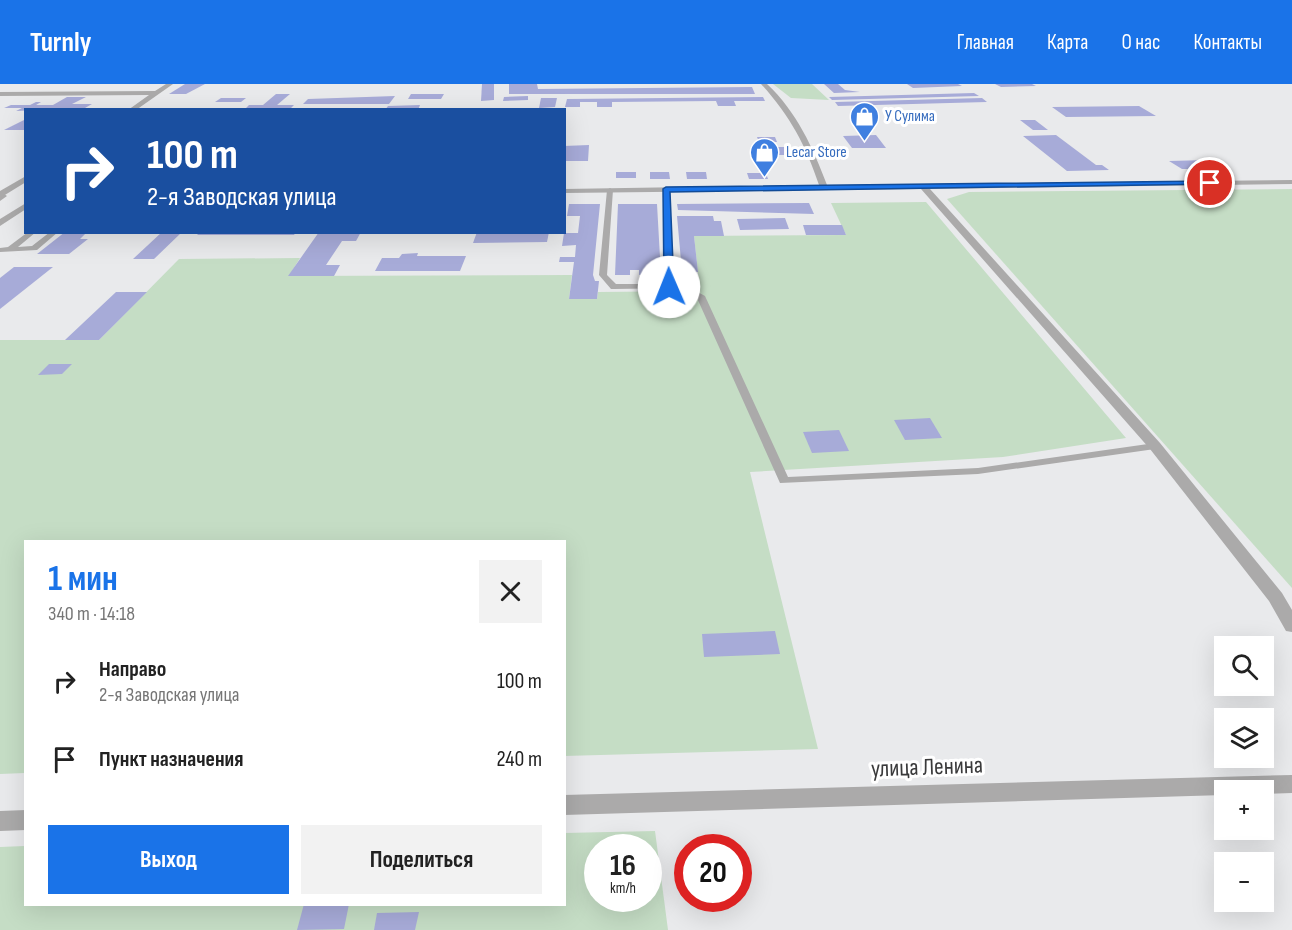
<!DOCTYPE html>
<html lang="ru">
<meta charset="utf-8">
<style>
body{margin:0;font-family:"Sofia Sans Condensed",sans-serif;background:#f2f2f2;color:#222;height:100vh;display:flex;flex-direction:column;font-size:22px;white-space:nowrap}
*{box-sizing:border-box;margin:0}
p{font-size:20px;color:#767676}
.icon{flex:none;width:33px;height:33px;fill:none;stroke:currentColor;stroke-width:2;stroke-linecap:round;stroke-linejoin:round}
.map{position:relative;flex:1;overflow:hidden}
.sheet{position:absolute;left:24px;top:456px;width:542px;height:366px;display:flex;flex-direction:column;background:#fff;border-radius:0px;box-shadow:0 6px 24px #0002}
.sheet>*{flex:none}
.top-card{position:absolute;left:24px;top:24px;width:542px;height:126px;border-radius:0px;box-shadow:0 6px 24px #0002;background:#1a4fa0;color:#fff;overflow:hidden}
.tools{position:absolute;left:1214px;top:552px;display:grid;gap:12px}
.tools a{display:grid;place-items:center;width:60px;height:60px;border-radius:0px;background:#fff;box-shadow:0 6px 24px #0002;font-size:30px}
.speed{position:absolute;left:584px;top:750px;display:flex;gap:12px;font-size:30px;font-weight:700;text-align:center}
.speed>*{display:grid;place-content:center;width:78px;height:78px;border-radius:50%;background:#fff;box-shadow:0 6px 24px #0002;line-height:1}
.speed small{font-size:15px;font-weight:400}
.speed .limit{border:9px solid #d22;background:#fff;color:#111}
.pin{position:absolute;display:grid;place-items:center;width:51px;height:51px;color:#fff;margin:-26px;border:3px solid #fff;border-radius:50%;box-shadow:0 2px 6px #0007}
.me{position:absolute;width:66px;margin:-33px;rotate:359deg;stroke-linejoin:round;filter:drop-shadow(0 0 4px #0008)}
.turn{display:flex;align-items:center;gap:21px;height:126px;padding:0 24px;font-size:27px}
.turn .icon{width:78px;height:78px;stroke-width:2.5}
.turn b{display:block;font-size:42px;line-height:51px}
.round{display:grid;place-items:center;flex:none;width:63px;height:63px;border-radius:0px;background:#f2f2f2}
.headline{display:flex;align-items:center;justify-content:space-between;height:102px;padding:0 24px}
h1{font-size:36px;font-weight:700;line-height:45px;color:#1a73e8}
.cta{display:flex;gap:12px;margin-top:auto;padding:12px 24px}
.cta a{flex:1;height:69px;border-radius:0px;background:#1a73e8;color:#fff;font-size:24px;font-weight:700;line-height:69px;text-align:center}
.cta a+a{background:#f2f2f2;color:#222}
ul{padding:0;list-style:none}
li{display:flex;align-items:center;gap:18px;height:78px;padding:0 24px}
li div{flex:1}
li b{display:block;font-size:22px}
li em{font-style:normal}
header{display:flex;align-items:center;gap:36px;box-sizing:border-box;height:84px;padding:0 30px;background:#1a73e8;color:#fff}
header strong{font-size:28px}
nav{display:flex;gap:33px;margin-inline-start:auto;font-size:21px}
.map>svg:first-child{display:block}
</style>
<header>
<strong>Turnly</strong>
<nav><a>Главная</a><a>Карта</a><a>О нас</a><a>Контакты</a></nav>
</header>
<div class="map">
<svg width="1292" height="846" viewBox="0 0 1292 846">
<rect width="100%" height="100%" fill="#e9eaec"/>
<g fill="#c5ddc5" fill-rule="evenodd">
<path d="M773 0H812L829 16 791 14Z"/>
<path d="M1292 105V504L947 115 969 108Z"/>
<path d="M926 118 1126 354 1003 373 750 388 818 665 564 672V458H26L25 689 0 690V256H99L179 175 300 174 289 192 572 191 569 215H597L598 208 700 207 694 152 846 151 831 119Z"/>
<path d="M655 747 668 846H0V763L25 762 26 820H564V749ZM597 764H648V814H597Z"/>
</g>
<g fill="#a7abd8">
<path d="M185 0H205L186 10H169Z"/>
<path d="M482 0H494V16L481 17Z"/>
<path d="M509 0H537L538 5 752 3 755 10H509Z"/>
<path d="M824 0H838L845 6 860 8 834 9Z"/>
<path d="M907 0H958L962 2 913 4Z"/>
<path d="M995 0H1032L1036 2 1001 3Z"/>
<path d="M974 9 979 12 832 16 829 13Z"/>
<path d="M276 10H290L277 21H294L289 26H244L249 21H263Z"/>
<path d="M411 10H444L441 15H408Z"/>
<path d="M395 12 389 20H303L308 15Z"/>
<path d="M528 12V16L503 17 504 13Z"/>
<path d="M67 13H86L72 20H92L85 24 16 27 22 24H4L11 21H30L36 18H41L36 21H53Z"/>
<path d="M763 13 765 17H734L736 22H718L716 17 612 18V23H597V18H580V23H565L567 15Z"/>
<path d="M221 14H246L241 18H215Z"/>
<path d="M541 14H557L555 23 539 24Z"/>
<path d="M982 14 987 18 838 22 835 18Z"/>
<path d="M420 21 418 26H385L388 22Z"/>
<path d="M1139 22 1156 32 1066 33 1052 23Z"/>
<path d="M26 35V46H4Z"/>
<path d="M1020 36H1035L1048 46H1033Z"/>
<path d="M876 51 886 64H852L843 52Z"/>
<path d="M1056 51 1096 81H1102L1109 86 1067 87 1023 52Z"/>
<path d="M757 53H775L777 58H759Z"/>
<path d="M589 61 588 77H564V62Z"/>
<path d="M760 63H786L789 71H763Z"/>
<path d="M1207 76 1221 85H1182L1169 77Z"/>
<rect x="616" y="88" width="20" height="6"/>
<path d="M650 88H669L670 95H650Z"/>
<path d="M686 88H706L707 95H687Z"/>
<path d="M747 89H766L768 95H749Z"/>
<path d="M809 119 814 130 678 126 677 120Z"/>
<path d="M569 120H600L593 191 595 197H599L597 215H569L574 178H559L560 173H575L576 161 562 162 564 149H578L580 132H567Z"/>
<path d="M618 120H657L661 191H639V186H630V191H615Z"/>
<path d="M677 132H713L714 137H721L724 152H694L698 188H682Z"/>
<path d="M785 134 789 145 740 146 737 135Z"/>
<path d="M803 141H842L846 151H806Z"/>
<path d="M65 148H87L80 155H88L69 170H37Z"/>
<path d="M162 148H182L154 175H133Z"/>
<path d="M200 148H296L294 151H197Z"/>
<path d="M319 148H361L356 157H342L326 181H340L334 192H288Z"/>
<path d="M477 148H549L547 158 473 159Z"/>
<path d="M418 169 417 172H466L460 187H375L382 174H399L402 170Z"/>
<path d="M14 183H53L0 225V194Z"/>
<path d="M116 208H147L99 256H65Z"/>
<path d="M49 280H72L62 290 38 291Z"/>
<path d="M930 334 942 354 905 356 894 336Z"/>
<path d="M839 346 849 367 812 369 803 348Z"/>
<path d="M775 547 780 570 704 573 702 550Z"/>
<path d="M304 820H349L344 845 297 846Z"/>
<path d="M419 828 415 846H374L377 829Z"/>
</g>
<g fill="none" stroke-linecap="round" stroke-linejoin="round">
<g fill="#abaaaa" fill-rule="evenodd">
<path d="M666 104 669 106 673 201 694 206 705 212 788 393 978 384 1155 359 1160 362 1155 365 978 390 780 399 697 214C671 201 642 205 614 205H611L599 191 607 106 610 104 613 106 607 191 616 200H665L663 106Z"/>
<path d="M4 110 7 112 0 117V112Z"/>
<path d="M28 148H36L18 163 32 162 50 148H58L37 166 0 168V164L8 163Z"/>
</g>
<g fill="#abaaaa" fill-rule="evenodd">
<path d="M166 0H173L136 26H128L149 11 0 12V8L155 7Z"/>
<path d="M761 0H767C797 28 813 64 827 101L1292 96V100L930 105 1160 359 1282 509 1292 526V548L1286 547 1269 517 1150 365 921 105 564 109V105L819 101C805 60 790 32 761 0Z"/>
<path d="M26 92V98L0 114V107Z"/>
<path d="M26 119V125L0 142V135Z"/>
<path d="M1292 691V709L1263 710V706H1224V711L564 731V711Z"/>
<path d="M26 726V746L0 747V727Z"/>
</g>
</g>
<path fill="#1a73e8" stroke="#114b97" stroke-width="1.5" d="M1210 97 1213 100 670 108 674 203 669 205 664 203 663 105 666 103Z"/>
<defs>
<symbol id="shop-pin" viewBox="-11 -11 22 30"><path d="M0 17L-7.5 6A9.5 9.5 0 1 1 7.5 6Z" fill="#3f7fe0" stroke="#fff"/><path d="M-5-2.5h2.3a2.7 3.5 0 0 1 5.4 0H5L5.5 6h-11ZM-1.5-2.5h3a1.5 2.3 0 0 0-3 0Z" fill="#fff"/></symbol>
</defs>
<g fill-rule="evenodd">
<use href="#shop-pin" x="848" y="16" width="33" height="45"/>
<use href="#shop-pin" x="748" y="52" width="33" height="45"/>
</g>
<g text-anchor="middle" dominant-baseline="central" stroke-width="6" stroke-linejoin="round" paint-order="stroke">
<g font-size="16" fill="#366cbe" stroke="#fff" text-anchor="start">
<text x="885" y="32">У Сулима</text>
<text x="786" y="68">Lecar Store</text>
</g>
<g font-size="24" fill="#3a3a3b" stroke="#fff">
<text transform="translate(927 683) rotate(-2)">улица Ленина</text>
</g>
</g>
</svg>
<div class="tools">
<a><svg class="icon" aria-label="search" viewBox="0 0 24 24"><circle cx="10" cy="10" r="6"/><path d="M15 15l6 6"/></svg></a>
<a><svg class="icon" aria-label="layers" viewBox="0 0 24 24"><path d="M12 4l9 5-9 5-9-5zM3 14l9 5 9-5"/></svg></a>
<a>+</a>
<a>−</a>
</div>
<div class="speed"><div>16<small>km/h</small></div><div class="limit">20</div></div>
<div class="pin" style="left:1210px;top:99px;background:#d93025"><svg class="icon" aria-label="arrive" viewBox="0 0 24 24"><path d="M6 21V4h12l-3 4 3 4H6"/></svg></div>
<svg class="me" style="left:669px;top:203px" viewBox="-20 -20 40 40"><circle r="19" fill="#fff"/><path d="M0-13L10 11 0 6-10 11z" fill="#1a73e8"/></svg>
<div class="top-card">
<div class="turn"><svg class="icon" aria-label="right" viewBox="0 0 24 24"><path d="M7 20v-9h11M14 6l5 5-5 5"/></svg><div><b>100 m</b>2-я Заводская улица</div></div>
</div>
<section class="sheet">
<div class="headline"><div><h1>1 мин</h1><p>340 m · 14:18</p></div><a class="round"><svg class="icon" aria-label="close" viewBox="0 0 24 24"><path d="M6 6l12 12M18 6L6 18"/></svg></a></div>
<ul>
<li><svg class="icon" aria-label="right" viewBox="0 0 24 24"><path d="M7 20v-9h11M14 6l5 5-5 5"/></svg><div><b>Направо</b><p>2-я Заводская улица</p></div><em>100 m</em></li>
<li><svg class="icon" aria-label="arrive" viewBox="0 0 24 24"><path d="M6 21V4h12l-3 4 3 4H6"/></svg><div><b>Пункт назначения</b></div><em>240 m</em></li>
</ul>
<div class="cta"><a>Выход</a><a>Поделиться</a></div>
</section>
</div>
